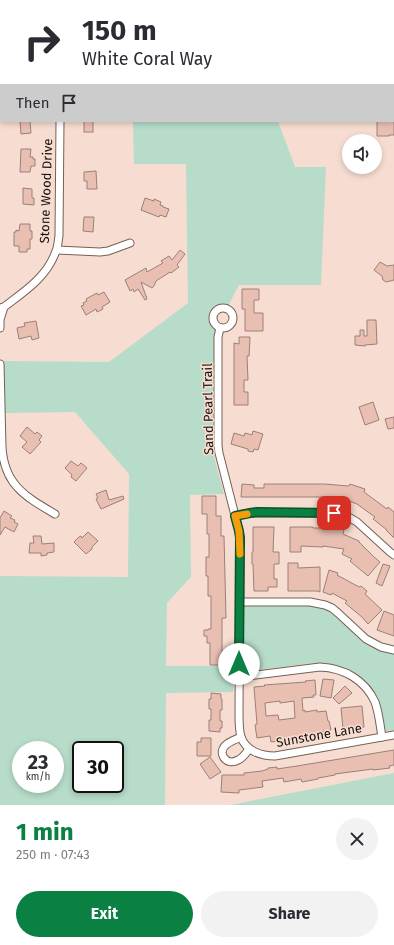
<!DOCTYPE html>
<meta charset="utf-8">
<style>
body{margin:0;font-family:"Fira Sans",sans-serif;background:#f2f2f3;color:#2b2b33;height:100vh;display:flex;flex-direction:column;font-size:15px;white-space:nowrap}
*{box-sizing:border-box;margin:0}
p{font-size:13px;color:#7c7c81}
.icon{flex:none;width:22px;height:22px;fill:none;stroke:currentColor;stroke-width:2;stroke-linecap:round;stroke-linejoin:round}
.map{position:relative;height:805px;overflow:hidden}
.drawer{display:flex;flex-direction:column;background:#fff;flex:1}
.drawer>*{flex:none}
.guide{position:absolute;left:0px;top:0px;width:394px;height:122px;box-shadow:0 2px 6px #0003;background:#fff;color:#2b2b33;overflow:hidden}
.fabs{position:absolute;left:342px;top:134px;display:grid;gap:8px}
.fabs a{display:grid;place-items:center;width:40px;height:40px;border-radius:50%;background:#fff;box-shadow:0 2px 6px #0003;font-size:20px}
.speed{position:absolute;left:12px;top:741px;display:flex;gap:8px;font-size:20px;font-weight:700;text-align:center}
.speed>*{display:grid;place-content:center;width:52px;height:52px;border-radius:50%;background:#fff;box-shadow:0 2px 6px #0003;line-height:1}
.speed small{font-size:10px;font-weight:400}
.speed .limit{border:2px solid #111;border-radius:6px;background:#fff;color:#111}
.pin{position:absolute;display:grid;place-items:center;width:34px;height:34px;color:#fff;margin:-17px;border-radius:8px;box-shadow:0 2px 6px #0006}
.me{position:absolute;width:44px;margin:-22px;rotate:0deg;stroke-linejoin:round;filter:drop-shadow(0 0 3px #0008)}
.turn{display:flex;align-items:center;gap:14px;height:84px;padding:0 16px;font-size:18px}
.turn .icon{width:52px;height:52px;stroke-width:2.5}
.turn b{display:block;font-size:28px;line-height:34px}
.then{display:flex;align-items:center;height:38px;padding:0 16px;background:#0003;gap:8px;font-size:15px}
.round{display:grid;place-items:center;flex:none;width:42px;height:42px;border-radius:21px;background:#f2f2f3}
.overview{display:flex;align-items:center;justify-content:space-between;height:68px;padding:0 16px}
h1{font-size:24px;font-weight:700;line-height:30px;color:#0b8043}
.action{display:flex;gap:8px;margin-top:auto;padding:8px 16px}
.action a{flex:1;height:46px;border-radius:24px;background:#0b8043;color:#fff;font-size:16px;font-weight:700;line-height:46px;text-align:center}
.action a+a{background:#f2f2f3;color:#2b2b33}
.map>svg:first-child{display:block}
</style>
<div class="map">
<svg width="394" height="805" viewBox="0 0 394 805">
<rect width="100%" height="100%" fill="#f7ddd1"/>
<g fill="#b7dcc9" fill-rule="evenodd">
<path d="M240 0H343L342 1H239Z"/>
<path d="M133 121H278L295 167H326L321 285H239L228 306C220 305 211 306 209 316 209 318 209 320 210 322 212 325 214 328 216 331L214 355 213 446 215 461 224 494 190 495 191 577 167 603 166 666H234L233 692 166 693 165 805H0V576L128 577 129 474 75 412 4 413 2 361 109 362 188 303 186 164H134ZM21 750H55V784H21ZM81 750H115V784H81Z"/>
<path d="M246 605 311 606C317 606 322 607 327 609 333 612 338 617 344 622 360 637 371 650 394 653V730L387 731 384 730 379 706 356 675 346 669 336 665 325 663H314L250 671H244L242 666 243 607Z"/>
<path d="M394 773V805H230Z"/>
</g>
<g fill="#e9bfb2" stroke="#9a8079" fill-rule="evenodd">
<path d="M20 121H30L31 133 21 134Z"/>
<rect x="84" y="121" width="9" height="11"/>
<path d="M377 121H394V135H389V136H377Z"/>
<path d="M21 149H31L30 157H33V159H35V166H31L30 172H20Z"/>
<path d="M96 171 97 189H87V181H84V172Z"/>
<path d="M23 188 32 189V198H34V205L23 204Z"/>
<path d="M145 198 154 201V199L161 202 160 205 163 206V207L169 209 166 217 160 215 159 217 141 210Z"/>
<path d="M84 217H94L93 232 83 231Z"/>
<path d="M20 224H30V231H32V239H30V249H27V252H19V246H14V232H16V230L19 231Z"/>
<path d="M180 250 185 254 177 265 179 267 171 273 170 272 156 281 154 286 152 288 141 282 147 299 145 300 138 289 134 292 133 289 130 291 125 280 146 268 147 272 163 263 161 261 169 256 172 260Z"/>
<path d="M380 262 387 266 394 265V280L386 282 383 280 382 276 374 270Z"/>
<path d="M242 289H259V300H254V313H263V331H245V309H242Z"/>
<path d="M104 292 110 302 102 307 103 309 97 312 96 309 86 315 81 306 84 305 83 303 87 301 86 299 97 293 98 295Z"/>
<path d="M367 320H376L377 344 365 345V346L355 345V336H360V330H364V336H367Z"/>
<path d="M36 321 39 338 32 340 31 336 19 339 17 328 25 326 24 323Z"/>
<path d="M239 337H250L249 356H247L248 380H244V392H248V405H234V343L239 344Z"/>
<path d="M373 402 379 420 365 425 359 407Z"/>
<path d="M394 417V428L388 429 385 419Z"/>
<path d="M27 427 35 434 37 432 42 436 39 440 41 442 30 454 22 447 27 442 20 436Z"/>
<path d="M253 431 263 434 258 450 254 449 253 452 248 451V449L231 444 234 433 244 436 245 433 252 435Z"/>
<path d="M71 461 78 466 81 463 87 468 76 481 71 477 72 475 65 468Z"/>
<path d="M242 484 254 485V488H264V484H324L349 486 350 484 365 489 364 492 387 509 388 507 394 512V538L386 530H387L373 519 375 517 357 504 341 498 324 497H241Z"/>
<path d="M106 490 109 500 123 496 124 499 101 509 96 499 98 498 96 494Z"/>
<path d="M202 496H216V516H221V536H224L226 618H222V665H210V643H207V636H204V630H208V629H211V596H208V576H206V557H209V534H207V514H202Z"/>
<path d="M4 511 12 516 10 518 15 520 14 522 18 524 14 532 5 527 0 535V518Z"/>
<path d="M253 527H274L273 552H279V564H274V579H277V587H268V591H254L253 564H252V552H253Z"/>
<path d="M290 527H313V528H332V527L344 529 343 534 359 541V542L374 557 380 562 368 576 350 561 352 559 342 554 344 549 323 546V547L301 546V552H290Z"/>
<path d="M88 532 98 541 92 547V549L86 554 74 542 79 537 81 536 82 538Z"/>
<path d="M33 536H41L42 544 54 543V552L47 553V555L41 556V553H29L30 543H34Z"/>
<path d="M288 563H298V568L320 567V592L317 591H288Z"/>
<path d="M383 564 390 566 382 586 376 583Z"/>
<path d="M329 570 338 573 337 575 359 587 361 586 367 591 365 594 382 610 368 624 362 617 345 603 347 601 332 593 331 595 323 592Z"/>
<path d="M384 611 394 615V636L377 630Z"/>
<path d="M323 679 334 680 331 698 320 696Z"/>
<path d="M315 680 316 695H313L314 697 302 698 303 711 305 710V712L317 710V712L326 711 328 721H329L331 730 320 732 321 733 309 735 310 737 271 742 270 736 257 738 255 725 257 724 254 687 265 686 264 685 306 682 305 681ZM280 701V703L294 701 295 718 279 720 278 715 266 716 265 703Z"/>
<path d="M345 686 352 693 339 704 333 698Z"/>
<path d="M211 693 221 694V699H222V710H220V721H222V728H220V732L209 731V720H211V709H209V699H211Z"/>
<path d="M362 706 364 727 343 729 341 708Z"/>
<path d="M201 738H211V756H197V742H201Z"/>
<path d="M394 750V765L389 766 390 768 373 770V769L335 774V775L318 778V779L302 782 301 779 284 782 283 778 262 781 263 787 239 790V793L221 792 222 775H244V773L262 771 268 769V768L277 767V769L297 766Z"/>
<path d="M210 757 221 772 210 779 200 764Z"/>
</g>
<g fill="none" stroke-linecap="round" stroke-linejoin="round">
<defs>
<g id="street">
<path d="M82 0 83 1"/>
<path d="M113 1 114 0"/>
<path d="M57 250 100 252 108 251 130 243"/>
<circle cx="223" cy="318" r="10"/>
<path d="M0 308 4 307C25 291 47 277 56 251 58 247 58 241 59 236L60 121"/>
<path d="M0 328V320L4 307"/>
<path d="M220 328 218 337V446L219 453 239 531 240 538 239 714C239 721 239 730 241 737 246 751 261 756 275 756L394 735"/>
<path d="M0 364 2 447C4 485 26 497 55 514"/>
<path d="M235 516 250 513H334L347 516 357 522 390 552 394 555"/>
<path d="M240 602H310L325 605 332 608 338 613 366 639 381 647 394 650"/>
<path d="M240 677 320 667C344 668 365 680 375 702 379 713 380 725 382 737"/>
<path d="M241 737C237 739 231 741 227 744 216 752 226 767 238 760 243 758 246 753 249 749"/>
</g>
</defs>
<use href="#street" stroke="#766055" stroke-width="9"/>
<use href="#street" stroke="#fff" stroke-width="7"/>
</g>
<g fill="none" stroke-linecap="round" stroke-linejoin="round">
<defs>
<path id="route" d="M239 664 240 538 239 531 235 516 250 513 257 512 334 513"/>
</defs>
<use href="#route" stroke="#07532c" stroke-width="10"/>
<use href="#route" stroke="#0b8043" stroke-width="7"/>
<path stroke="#f59e0b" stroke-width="7" d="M240 554 239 531 235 516 247 514"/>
</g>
<g text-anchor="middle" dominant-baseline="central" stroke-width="3" stroke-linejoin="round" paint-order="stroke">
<g font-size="13" fill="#18100c" stroke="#f7ddd1">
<text transform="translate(46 191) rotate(-88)">Stone Wood Drive</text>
<text transform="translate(208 409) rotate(-91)">Sand Pearl Trail</text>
<text transform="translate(319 735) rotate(-10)">Sunstone Lane</text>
</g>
</g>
</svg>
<div class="fabs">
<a><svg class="icon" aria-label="sound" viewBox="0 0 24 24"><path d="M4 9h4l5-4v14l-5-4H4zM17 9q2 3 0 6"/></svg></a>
</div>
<div class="speed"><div>23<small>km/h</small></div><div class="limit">30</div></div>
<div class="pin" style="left:334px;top:513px;background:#d93025"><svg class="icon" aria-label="arrive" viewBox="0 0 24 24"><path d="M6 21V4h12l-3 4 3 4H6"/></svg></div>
<svg class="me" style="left:239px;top:664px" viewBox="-20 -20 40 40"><circle r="19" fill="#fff"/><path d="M0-13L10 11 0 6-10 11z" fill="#0b8043"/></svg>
<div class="guide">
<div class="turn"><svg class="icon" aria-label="right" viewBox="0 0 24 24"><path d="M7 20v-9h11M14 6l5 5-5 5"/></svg><div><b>150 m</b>White Coral Way</div></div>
<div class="then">Then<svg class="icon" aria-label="arrive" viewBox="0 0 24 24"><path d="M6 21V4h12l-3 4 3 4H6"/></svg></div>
</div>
</div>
<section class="drawer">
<div class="overview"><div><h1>1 min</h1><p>250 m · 07:43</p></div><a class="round"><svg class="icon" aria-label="close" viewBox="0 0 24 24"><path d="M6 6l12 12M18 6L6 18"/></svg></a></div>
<div class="action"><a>Exit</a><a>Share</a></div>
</section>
